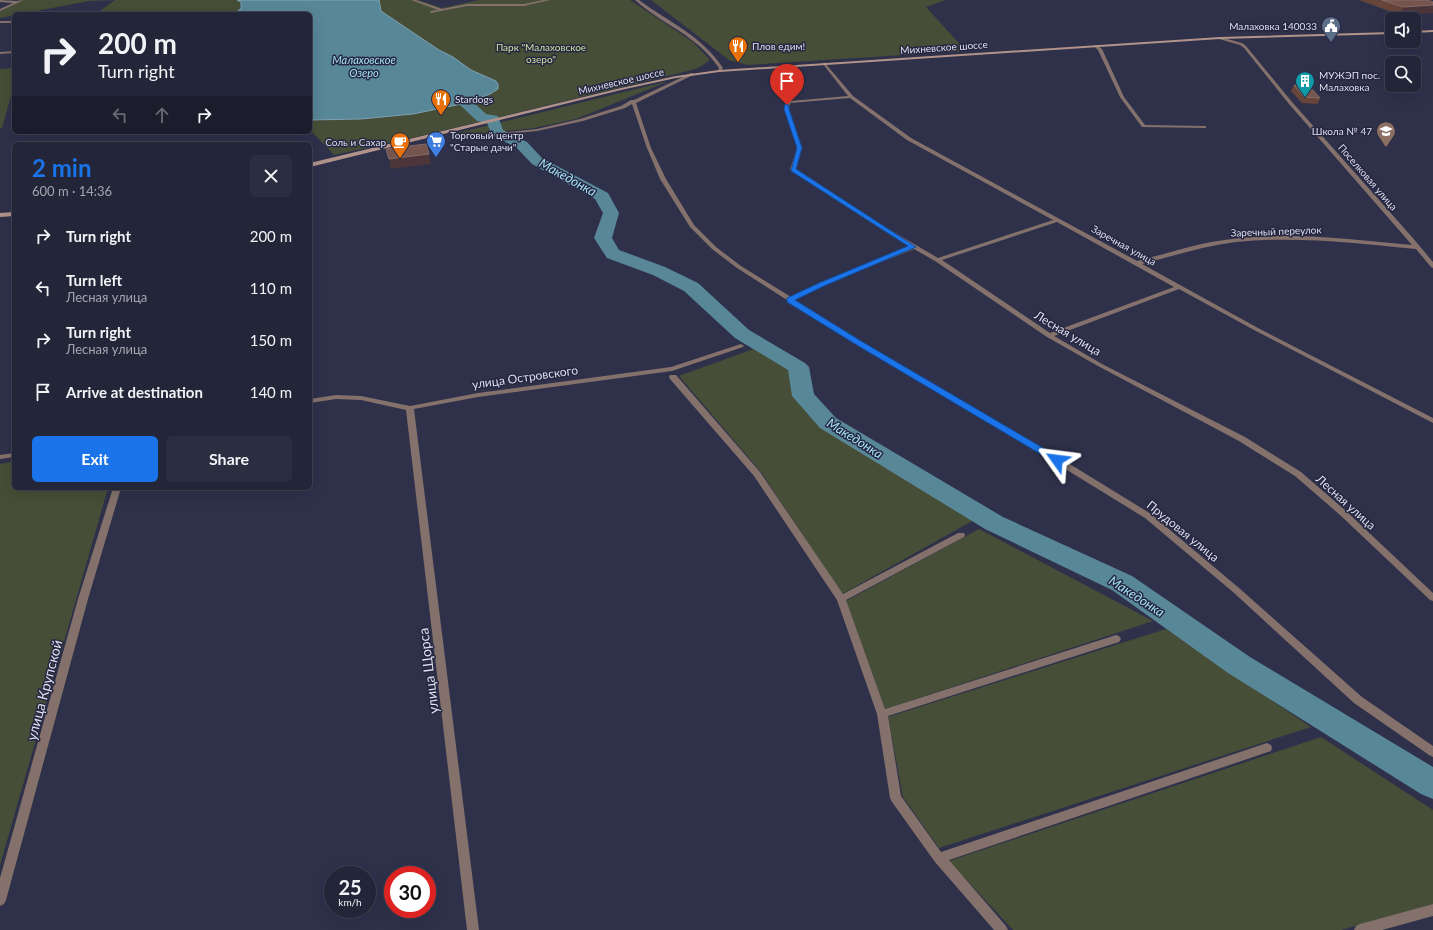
<!DOCTYPE html>
<meta charset="utf-8">
<style>
body{margin:0;font-family:Lato,sans-serif;background:#2b2d40;color:#f1f3f6;height:100vh;display:flex;flex-direction:column;font-size:15px;white-space:nowrap}
*{box-sizing:border-box;margin:0}
p{font-size:13px;color:#a3a5ae}
.icon{flex:none;width:22px;height:22px;fill:none;stroke:currentColor;stroke-width:2;stroke-linecap:round;stroke-linejoin:round}
.map{position:relative;flex:1;overflow:hidden}
.sheet{position:absolute;left:12px;top:142px;width:300px;height:348px;display:flex;flex-direction:column;background:#232538;border-radius:6px;box-shadow:0 4px 16px #0002,0 0 0 1px #404253}
.sheet>*{flex:none}
.hud{position:absolute;left:12px;top:12px;width:300px;height:122px;border-radius:6px;box-shadow:0 4px 16px #0002,0 0 0 1px #404253;background:#232538;color:#f1f3f6;overflow:hidden}
.tools{position:absolute;left:1385px;top:12px;display:grid;gap:8px}
.tools a{display:grid;place-items:center;width:36px;height:36px;border-radius:6px;background:#232538;box-shadow:0 4px 16px #0002,0 0 0 1px #404253;font-size:20px}
.speed{position:absolute;left:324px;top:866px;display:flex;gap:8px;font-size:20px;font-weight:700;text-align:center}
.speed>*{display:grid;place-content:center;width:52px;height:52px;border-radius:50%;background:#232538;box-shadow:0 4px 16px #0002,0 0 0 1px #404253;line-height:1}
.speed small{font-size:10px;font-weight:400}
.speed .limit{border:6px solid #d22;background:#fff;color:#111}
.pin{position:absolute;display:grid;place-items:center;width:34px;height:34px;color:#fff;margin:-41px -17px;border-radius:50% 50% 50% 0;rotate:-45deg;box-shadow:0 0 4px #0007}
.pin .icon{rotate:45deg}
.me{position:absolute;width:44px;margin:-22px;rotate:301deg;stroke-linejoin:round;filter:drop-shadow(0 0 3px #0008)}
.turn{display:flex;align-items:center;gap:14px;height:84px;padding:0 20px;font-size:18px}
.turn .icon{width:52px;height:52px;stroke-width:2.5}
.turn b{display:block;font-size:28px;line-height:34px}
.lanes{display:flex;align-items:center;height:38px;padding:0 20px;background:#0003;justify-content:center;gap:20px;direction:ltr}
.lanes .off{opacity:.35}
.round{display:grid;place-items:center;flex:none;width:42px;height:42px;border-radius:6px;background:#2b2d40}
.head{display:flex;align-items:center;justify-content:space-between;height:68px;padding:0 20px}
h1{font-size:24px;font-weight:700;line-height:30px;color:#1a73e8}
.button{display:flex;gap:8px;margin-top:auto;padding:8px 20px}
.button a{flex:1;height:46px;border-radius:6px;background:#1a73e8;color:#fff;font-size:16px;font-weight:700;line-height:46px;text-align:center}
.button a+a{background:#2b2d40;color:#f1f3f6}
ul{padding:0;list-style:none}
li{display:flex;align-items:center;gap:12px;height:52px;padding:0 20px}
li div{flex:1}
li b{display:block;font-size:15px}
li em{font-style:normal}
.map>svg:first-child{display:block}
</style>
<div class="map">
<svg width="1433" height="930" viewBox="0 0 1433 930">
<rect width="100%" height="100%" fill="#2f314b"/>
<g fill="#464e37">
<path d="M22 0H240C242 6 240 9 236 14H96L115 0 89 1 0 18V10Z"/>
<path d="M379 0H418L442 8 479 0H630L693 42 710 60 698 68 688 71 412 138 334 155 310 130V120L361 119 413 114 466 103 496 81 471 70 453 57 439 50 381 11Z"/>
<path d="M651 0H946L926 7 966 51 748 65 729 60Z"/>
<path d="M14 68V85L2 128H0V69Z"/>
<path d="M669 81 576 119 534 128 457 136 453 134Z"/>
<path d="M759 347 794 368 799 397 823 426 974 520 842 594 761 472 679 376Z"/>
<path d="M14 461V488H108L0 865V464Z"/>
<path d="M979 529 1153 621 885 709 846 601Z"/>
<path d="M1166 629 1311 727 939 848 903 797 888 717Z"/>
<path d="M1321 737 1433 810V904L1341 930H1013L949 861Z"/>
</g>
<path fill="#588798" stroke="#80a1b2" d="M237 0H379L381 11 439 50 453 57 471 70 496 81 498 84V89L490 94 466 103 413 114 361 119 310 120V14H235L241 8V2Z"/>
<g fill="none" stroke-linecap="round" stroke-linejoin="round">
<path fill="#588798" fill-rule="evenodd" d="M438 80 443 81 471 100 486 114 498 116 503 130 527 142 542 158 608 193 619 213 612 238 619 250 665 267 698 283 749 330 805 363 809 367 814 394 836 418 1003 517 1132 576 1250 657 1433 767V799L1421 794 1228 673 1112 590 985 529 820 428 792 396 788 370 735 338 684 291 653 275 607 258 594 238 603 213 595 199 532 164 517 148 492 135 487 123 477 121 461 106 433 87 432 84 433 81Z"/>
<g fill="#84716b" fill-rule="evenodd">
<path d="M0 0 16 1 24 0 0 11V9L13 3 0 2Z"/>
<path d="M411 0H416L442 9 467 4H524L543 0H550L524 6H467L431 13 430 11 438 10Z"/>
<path d="M635 0H639C670 23 701 35 723 68L720 72H718L719 68C696 34 664 26 635 0Z"/>
<rect x="0" y="21" width="14" height="2"/>
<path d="M1220 37 1242 43 1246 46 1292 102 1412 237 1433 262V268L1431 267 1416 249C1356 243 1296 236 1236 242 1204 246 1173 256 1142 264L1258 328 1433 418V423L1254 330 1179 289 1054 336 1102 364 1245 437 1301 472 1346 511 1433 593V601L1430 600 1340 515 1295 476 1239 441 1098 366 1047 337 935 261 914 249 823 285 795 300 860 342 1047 450 1151 514 1239 588 1362 697 1433 746V757L1429 755 1354 703 1233 592 1145 518 1041 454 856 344 737 268 712 249 690 227 660 179 647 148 632 104 625 108 583 121 537 131 490 136 488 135 490 134 537 129 580 119 621 106 631 100H634L691 73H693V75L636 103 651 148 666 179 694 225 716 247 741 266 791 297 819 283 910 246 881 229 790 170 797 148 784 109 785 104 790 101 848 96 823 64 824 62 853 96 911 138 1137 261C1162 255 1186 247 1211 242 1278 230 1346 239 1412 245L1289 104 1244 48 1240 45 1219 39ZM850 98 907 140 1053 220 938 258 885 227 796 169 801 148 788 109 791 103ZM1057 222 1174 287 1050 333 942 260Z"/>
<path d="M1095 45H1097L1102 49 1124 97 1145 125 1204 126H1206V128L1142 127 1120 97 1098 50 1095 47Z"/>
<path d="M14 51V53L0 54V52Z"/>
<path d="M741 344 744 346 743 347 672 371 478 397 414 409 479 930H467L406 410 361 400 336 399 310 403V399L336 395 361 396 410 406 478 393 671 367Z"/>
<path d="M670 375H676L760 472 843 594 958 533H964L965 535 964 537 846 600 885 709 1116 635 1119 636 1121 639 1119 642 888 716 901 796 941 852 1267 743 1271 745 1272 748 1271 751 949 860 1006 926 1008 930H994L935 862 892 802 890 798 877 714 837 600 754 476 670 379 669 377Z"/>
<path d="M14 453V457L0 459V455Z"/>
<path d="M113 488H121L88 599 6 900 4 904 0 906V878L78 599Z"/>
<path d="M1433 904V916L1382 930H1354L1356 926 1360 924Z"/>
</g>
<g fill="#b1938a" fill-rule="evenodd">
<path d="M1433 30V32L1414 33V31Z"/>
<path d="M1392 32V34L1220 39 719 72 676 78 621 90 310 167V163L621 88 676 76 719 70 1220 37Z"/>
<path d="M14 212V216L0 217V213Z"/>
</g>
</g>
<g fill="#68453b">
<path d="M1359 0H1428L1400 15Z"/>
<path d="M1294 85 1320 98 1318 104 1302 103 1291 91Z"/>
</g>
<g fill="#4c3639">
<path d="M1433 5V13L1400 15 1403 7Z"/>
<path d="M429 154 431 164 391 169 389 159Z"/>
</g>
<g fill="#75554e" stroke="#856b68">
<path d="M1382 0H1428L1433 2V5L1403 7Z"/>
<path d="M1294 85 1309 86 1320 98 1304 97Z"/>
<path d="M426 144 429 154 389 159 386 149Z"/>
</g>
<path fill="#1a73e8" stroke="#114b97" d="M785 104 789 105V109L802 148 796 169 916 247 824 286 795 300 861 341 1060 458 1061 460 1060 462H1054L855 344 787 302V298L819 283 908 246 791 171 797 148 784 109Z"/>
<defs>
<symbol id="civic-pin" viewBox="-11 -11 22 30"><path d="M0 17L-7.5 6A9.5 9.5 0 1 1 7.5 6Z" fill="#5c6f8a" stroke="#262740"/><path d="M-.6-6.5H3V-4.5H.6V-3L4-1V1h2V6H-6V1h2V-1L-.6-3ZM-1.2 2.5V6h2.4V2.5Z" fill="#fff"/></symbol>
<symbol id="restaurant-pin" viewBox="-11 -11 22 30"><path d="M0 17L-7.5 6A9.5 9.5 0 1 1 7.5 6Z" fill="#e8710a" stroke="#262740"/><path d="M-5-6h1v4h1v-4h1v4h1v-4h1v5L-1.5 .5V6h-2V.5L-5-1ZM5-6V6H3V1.5H1.5Q1.5-4 5-6Z" fill="#fff"/></symbol>
<symbol id="building-pin" viewBox="-11 -11 22 30"><path d="M0 17L-7.5 6A9.5 9.5 0 1 1 7.5 6Z" fill="#0f9aa8" stroke="#262740"/><path d="M-4-6H4V6H1V3H-1V6H-4ZM-2.5-4.3h1.7v1.8h-1.7ZM.8-4.3h1.7v1.8H.8ZM-2.5-1h1.7V.8h-1.7ZM.8-1h1.7V.8H.8Z" fill="#fff"/></symbol>
<symbol id="school-pin" viewBox="-11 -11 22 30"><path d="M0 17L-7.5 6A9.5 9.5 0 1 1 7.5 6Z" fill="#8d6e63" stroke="#262740"/><path d="M0-5L7-2L0 1L-7-2ZM-4 1L0 2.5L4 1V4Q0 6-4 4Z" fill="#fff"/></symbol>
<symbol id="supermarket-pin" viewBox="-11 -11 22 30"><path d="M0 17L-7.5 6A9.5 9.5 0 1 1 7.5 6Z" fill="#3f7fe0" stroke="#262740"/><path d="M-6-5.5h2.5l.6 2H6L4.5 2H-2.5L-4.4-4H-6ZM-1.5 3.2a1.3 1.3 0 1 0 .1 0ZM3 3.2a1.3 1.3 0 1 0 .1 0Z" fill="#fff"/></symbol>
<symbol id="cafe-pin" viewBox="-11 -11 22 30"><path d="M0 17L-7.5 6A9.5 9.5 0 1 1 7.5 6Z" fill="#e8710a" stroke="#262740"/><path d="M-5.5-4.5H6V0H3Q3 3.5 0 3.5H-2.5Q-5.5 3.5-5.5 0ZM3-3.2v2h1.7v-2ZM-6 4.5H4V6H-6Z" fill="#fff"/></symbol>
</defs>
<g fill-rule="evenodd">
<use href="#civic-pin" x="1320" y="15" width="22" height="30"/>
<use href="#restaurant-pin" x="727" y="35" width="22" height="30"/>
<use href="#building-pin" x="1294" y="70" width="22" height="30"/>
<use href="#restaurant-pin" x="430" y="88" width="22" height="30"/>
<use href="#school-pin" x="1375" y="120" width="22" height="30"/>
<use href="#supermarket-pin" x="425" y="130" width="22" height="30"/>
<use href="#cafe-pin" x="389" y="131" width="22" height="30"/>
</g>
<g text-anchor="middle" dominant-baseline="central" stroke-width="3" stroke-linejoin="round" paint-order="stroke">
<g font-size="10" fill="#dedff0" stroke="#262740" text-anchor="start">
<text x="1317" y="26" text-anchor="end">Малаховка 140033</text>
<text x="752" y="46">Плов едим!</text>
<text x="1319" y="75">МУЖЭП пос.<tspan x="1319" dy="12">Малаховка</tspan></text>
<text x="455" y="99">Stardogs</text>
<text x="1372" y="131" text-anchor="end">Школа № 47</text>
<text x="450" y="135">Торговый центр<tspan x="450" dy="12">"Старые дачи"</tspan></text>
<text x="386" y="142" text-anchor="end">Соль и Сахар</text>
</g>
<g font-size="10" fill="#cce2a2" stroke="#262740">
<text x="541" y="47">Парк "Малаховское<tspan x="541" dy="12">озеро"</tspan></text>
</g>
<g font-size="10" fill="#dedff0" stroke="#262740">
<text transform="translate(944 47) rotate(-4)">Михневское шоссе</text>
<text transform="translate(621 81) rotate(-13)">Михневское шоссе</text>
<text transform="translate(1368 177) rotate(49)">Поселковая улица</text>
<text transform="translate(1276 231) rotate(-2)">Заречный переулок</text>
<text transform="translate(1124 245) rotate(29)">Заречная улица</text>
</g>
<g font-size="11" font-style="italic" fill="#a3e1f8" stroke="#262740">
<text x="364" y="59">Малаховское<tspan x="364" dy="13">Озеро</tspan></text>
</g>
<g font-size="12" fill="#dedff0" stroke="#262740">
<text transform="translate(1068 333) rotate(31)">Лесная улица</text>
<text transform="translate(525 377) rotate(-8)">улица Островского</text>
<text transform="translate(1346 502) rotate(42)">Лесная улица</text>
<text transform="translate(1183 531) rotate(39)">Прудовая улица</text>
</g>
<g font-size="13" font-style="italic" fill="#a3e1f8" stroke="#262740">
<text transform="translate(568 177) rotate(29)">Македонка</text>
<text transform="translate(855 438) rotate(32)">Македонка</text>
<text transform="translate(1137 596) rotate(33)">Македонка</text>
</g>
<g font-size="14" fill="#dedff0" stroke="#262740">
<text transform="translate(428 671) rotate(-97)">улица Щорса</text>
<text transform="translate(44 690) rotate(-75)">улица Крупской</text>
</g>
</g>
</svg>
<div class="tools">
<a><svg class="icon" aria-label="sound" viewBox="0 0 24 24"><path d="M4 9h4l5-4v14l-5-4H4zM17 9q2 3 0 6"/></svg></a>
<a><svg class="icon" aria-label="search" viewBox="0 0 24 24"><circle cx="10" cy="10" r="6"/><path d="M15 15l6 6"/></svg></a>
</div>
<div class="speed"><div>25<small>km/h</small></div><div class="limit">30</div></div>
<div class="pin" style="left:787px;top:105px;background:#d93025"><svg class="icon" aria-label="arrive" viewBox="0 0 24 24"><path d="M6 21V4h12l-3 4 3 4H6"/></svg></div>
<svg class="me" style="left:1057px;top:460px" viewBox="-20 -20 40 40"><path d="M0-17L14 15 0 8-14 15z" fill="#1a73e8" stroke="#fff" stroke-width="4"/></svg>
<div class="hud">
<div class="turn"><svg class="icon" aria-label="right" viewBox="0 0 24 24"><path d="M7 20v-9h11M14 6l5 5-5 5"/></svg><div><b>200 m</b>Turn right</div></div>
<div class="lanes"><svg class="icon off" aria-label="left" viewBox="0 0 24 24"><path d="M17 20v-9H6M10 6l-5 5 5 5"/></svg><svg class="icon off" aria-label="ahead" viewBox="0 0 24 24"><path d="M12 20V5M6 11l6-6 6 6"/></svg><svg class="icon" aria-label="right" viewBox="0 0 24 24"><path d="M7 20v-9h11M14 6l5 5-5 5"/></svg></div>
</div>
<section class="sheet">
<div class="head"><div><h1>2 min</h1><p>600 m · 14:36</p></div><a class="round"><svg class="icon" aria-label="close" viewBox="0 0 24 24"><path d="M6 6l12 12M18 6L6 18"/></svg></a></div>
<ul>
<li><svg class="icon" aria-label="right" viewBox="0 0 24 24"><path d="M7 20v-9h11M14 6l5 5-5 5"/></svg><div><b>Turn right</b></div><em>200 m</em></li>
<li><svg class="icon" aria-label="left" viewBox="0 0 24 24"><path d="M17 20v-9H6M10 6l-5 5 5 5"/></svg><div><b>Turn left</b><p>Лесная улица</p></div><em>110 m</em></li>
<li><svg class="icon" aria-label="right" viewBox="0 0 24 24"><path d="M7 20v-9h11M14 6l5 5-5 5"/></svg><div><b>Turn right</b><p>Лесная улица</p></div><em>150 m</em></li>
<li><svg class="icon" aria-label="arrive" viewBox="0 0 24 24"><path d="M6 21V4h12l-3 4 3 4H6"/></svg><div><b>Arrive at destination</b></div><em>140 m</em></li>
</ul>
<div class="button"><a>Exit</a><a>Share</a></div>
</section>
</div>
